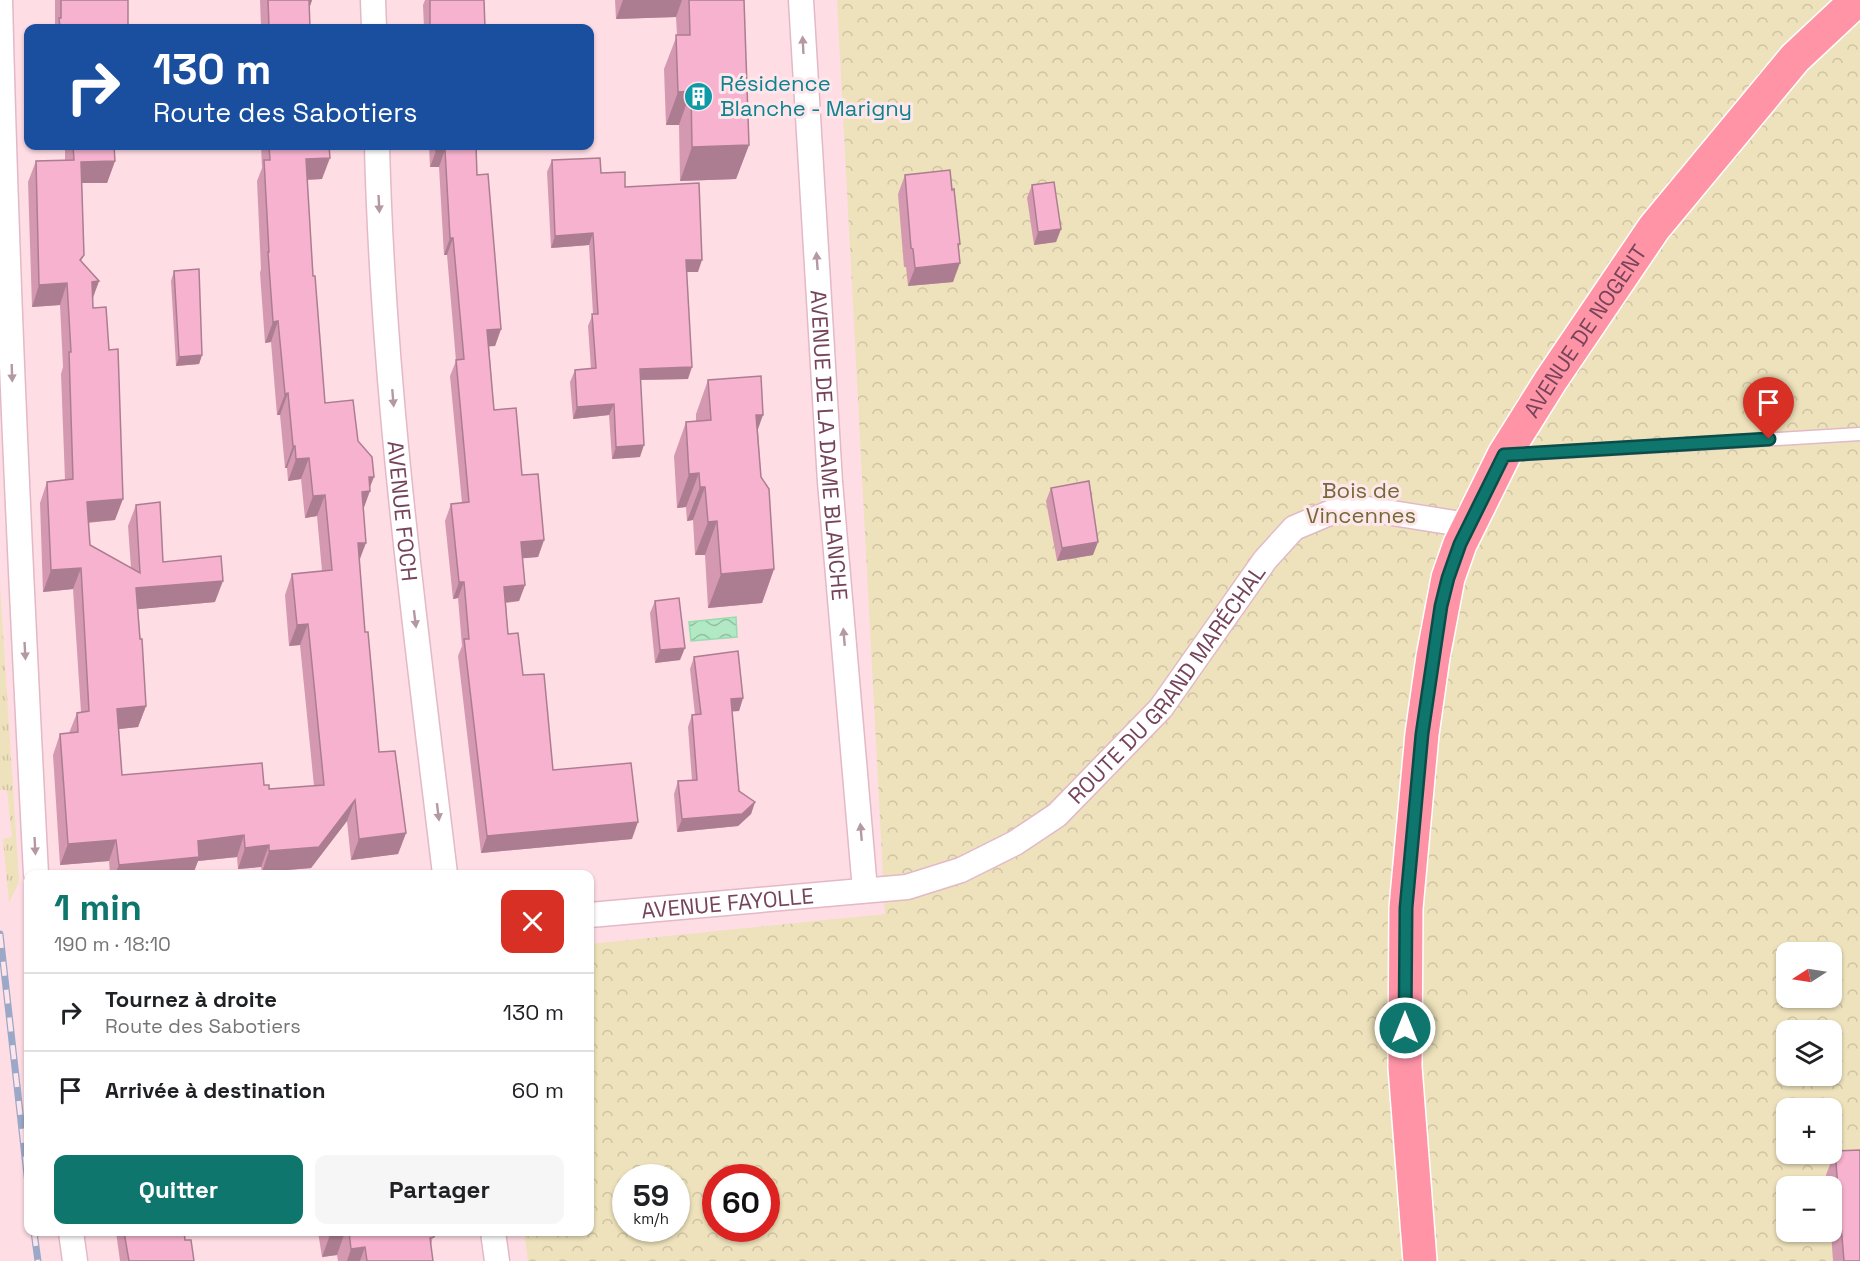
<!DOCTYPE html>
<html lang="fr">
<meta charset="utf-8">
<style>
body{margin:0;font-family:"Space Grotesk",sans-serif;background:#f6f6f6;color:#202124;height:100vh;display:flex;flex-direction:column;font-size:22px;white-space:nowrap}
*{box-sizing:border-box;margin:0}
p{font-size:20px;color:#757577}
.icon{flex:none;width:33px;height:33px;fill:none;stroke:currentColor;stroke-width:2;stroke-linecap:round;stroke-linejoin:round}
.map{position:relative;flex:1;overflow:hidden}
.panel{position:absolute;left:24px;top:870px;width:570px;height:366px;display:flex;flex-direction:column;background:#fff;border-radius:12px;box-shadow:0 2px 4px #0004}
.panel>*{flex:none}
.top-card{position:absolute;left:24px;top:24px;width:570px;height:126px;border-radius:12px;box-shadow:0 2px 4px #0004;background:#1a4fa0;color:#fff;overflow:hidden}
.needle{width:39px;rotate:258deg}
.tools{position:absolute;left:1776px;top:942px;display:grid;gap:12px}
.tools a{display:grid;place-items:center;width:66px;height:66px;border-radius:12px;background:#fff;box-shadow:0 2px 4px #0004;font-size:30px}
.speed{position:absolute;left:612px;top:1164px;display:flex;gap:12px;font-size:30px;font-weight:700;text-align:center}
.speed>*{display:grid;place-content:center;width:78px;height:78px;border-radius:50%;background:#fff;box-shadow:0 2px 4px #0004;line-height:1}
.speed small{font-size:15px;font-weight:400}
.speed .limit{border:9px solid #d22;background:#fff;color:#111}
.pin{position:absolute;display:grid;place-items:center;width:51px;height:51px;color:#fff;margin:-62px -26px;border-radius:50% 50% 50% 0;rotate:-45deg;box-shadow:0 0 6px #0007}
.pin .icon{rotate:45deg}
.me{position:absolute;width:66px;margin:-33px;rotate:0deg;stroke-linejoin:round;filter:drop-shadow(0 0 4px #0008)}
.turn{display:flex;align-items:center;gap:21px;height:126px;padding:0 30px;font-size:27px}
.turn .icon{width:78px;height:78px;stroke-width:2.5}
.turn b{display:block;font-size:42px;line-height:51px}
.round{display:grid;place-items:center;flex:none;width:63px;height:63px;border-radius:12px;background:#f6f6f6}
.head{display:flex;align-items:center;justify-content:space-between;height:102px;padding:0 30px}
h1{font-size:36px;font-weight:600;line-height:45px;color:#0f766e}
.action{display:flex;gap:12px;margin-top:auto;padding:12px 30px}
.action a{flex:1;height:69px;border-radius:12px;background:#0f766e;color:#fff;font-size:24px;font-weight:600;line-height:69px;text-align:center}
.action a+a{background:#f6f6f6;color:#202124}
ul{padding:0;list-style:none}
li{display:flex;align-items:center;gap:18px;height:78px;padding:0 30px;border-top:2px solid #e0e0e0}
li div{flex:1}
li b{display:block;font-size:22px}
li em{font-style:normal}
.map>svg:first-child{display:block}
</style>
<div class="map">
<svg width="1860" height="1261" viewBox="0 0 1860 1261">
<defs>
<pattern id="grass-tufts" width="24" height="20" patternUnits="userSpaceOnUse" patternTransform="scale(1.5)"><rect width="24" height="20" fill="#ede2bb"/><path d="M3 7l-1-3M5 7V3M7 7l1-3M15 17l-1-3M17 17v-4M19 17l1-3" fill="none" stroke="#cfc3a3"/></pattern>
<pattern id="park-crowns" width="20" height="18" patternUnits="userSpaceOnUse" patternTransform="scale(1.5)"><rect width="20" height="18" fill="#ede2bb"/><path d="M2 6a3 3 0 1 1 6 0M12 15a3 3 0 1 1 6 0" fill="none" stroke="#cfc3a3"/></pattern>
<pattern id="water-waves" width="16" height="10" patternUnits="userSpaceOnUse" patternTransform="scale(1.5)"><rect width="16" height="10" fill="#b0e9c4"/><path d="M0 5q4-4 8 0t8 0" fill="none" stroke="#94bea2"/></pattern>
</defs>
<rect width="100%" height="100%" fill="#fedde4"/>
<path fill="url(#grass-tufts)" d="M0 586 19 882 9 903 3 839 12 837 7 790H0Z"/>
<path fill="url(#park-crowns)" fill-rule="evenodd" d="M837 0H1860V1261H528L524 1232H590V944L885 914ZM1786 952H1832V998H1786ZM1786 1030H1832V1076H1786ZM1786 1108H1832V1154H1786ZM626 1178H676V1228H626ZM716 1178H766V1228H716ZM1786 1186H1832V1232H1786Z"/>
<path fill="url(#water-waves)" stroke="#96dcae" stroke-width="1.5" d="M736 617 737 637 691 641 689 622Z"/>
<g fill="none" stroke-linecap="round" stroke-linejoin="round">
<defs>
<path id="service" d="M1508 455 1860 434"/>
<g id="minor">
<path d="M0 0C7 292 21 583 36 874"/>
<path d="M373 0 374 28"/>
<path id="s1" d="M801 0 830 482 865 890"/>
<path id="s2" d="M377 146C383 390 416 632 445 874"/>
<path id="s3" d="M590 915 907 887 961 870 1015 843 1057 815 1161 708 1265 560 1294 528 1332 512 1361 508 1467 525"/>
<path d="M71 1232 75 1261"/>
<path d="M493 1232 497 1261"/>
</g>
<g id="primary">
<path id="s4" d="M1420 1261 1405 1067 1406 908 1422 734 1433 657 1448 578 1460 544 1504 455 1551 380 1654 228 1795 58 1857 0"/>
</g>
</defs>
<use href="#service" stroke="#e3b9c7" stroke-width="15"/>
<use href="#minor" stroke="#e3b9c7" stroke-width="27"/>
<use href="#primary" stroke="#fff" stroke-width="36"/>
<use href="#service" stroke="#fff" stroke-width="12"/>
<use href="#minor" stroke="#fff" stroke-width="24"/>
<use href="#primary" stroke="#ff94a7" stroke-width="33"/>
<defs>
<g id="rail">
<path d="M0 934 28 1184"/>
<path d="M34 1232 38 1261"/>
</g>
</defs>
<use href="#rail" stroke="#9ca8c7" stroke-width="7"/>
<use href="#rail" stroke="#ffe6eb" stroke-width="4.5" stroke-dasharray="14" stroke-linecap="butt"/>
</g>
<g fill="#d499b1">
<path d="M55 0H128V28H54L55 27Z"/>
<path d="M260 0H312L309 9 310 28 261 27Z"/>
<path d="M425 0H484L485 28H424L423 5Z"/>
<path d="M615 0H744L749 145 736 179 680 181 679 125H666L664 69 677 35 676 17 616 19Z"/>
<path d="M28 95V135H27L26 101Z"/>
<path d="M65 146H114L115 161 107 183H82L84 255 81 261 99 281 93 298V308L115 520 88 523 90 545 131 568 128 526 136 505 163 562 215 602 138 609 146 706 138 727 119 729 122 775 264 785 269 789 314 786 300 645 289 646 285 595 292 574 322 571 317 516 305 518 301 479 288 481 287 468H285L280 415H277L271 342 265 343 260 273 261 269 257 181 262 168 261 146H329L322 179 307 180 313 276 325 403 358 441 370 488 363 509 359 560 365 632 379 752 406 833 398 854 351 860 347 821 311 868 262 872 261 867 238 869 237 857 198 861 193 874H110L109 861 60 865 53 755 60 734 69 733 77 713 81 712 73 589 43 592 40 503 47 482 65 480 61 374 63 367 60 305 32 307 28 182 36 161 65 160Z"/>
<path d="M429 146H476L477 175 501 329 495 346H489L494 410 522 475 544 540 538 557 522 558 525 585 519 601 506 603 508 634 553 770 632 839 481 853 458 656 462 646 458 598 453 599 445 521 451 504 462 503 450 376 456 361 447 255H444L439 167H430Z"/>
<path d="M552 160 601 173 625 187 698 272H686L688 379 640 380V457L612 459 609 415 573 419 570 382 575 370 591 369 588 326 593 314 589 245 551 248 547 172Z"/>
<path d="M905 175 952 190 960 244 958 249 953 282 908 286 906 267H904L898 194Z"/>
<path d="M1032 185 1061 229 1056 242 1034 245 1027 198Z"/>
<path d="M174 271 202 355 199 364 176 366 171 281Z"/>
<path d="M708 380 758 431 761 477 774 569 762 603 708 608 705 555H695L693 520 687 521 686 507 677 508 674 456 686 422 696 421V414Z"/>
<path d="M1051 488 1093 555 1057 561 1046 501Z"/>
<path d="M655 601 680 660 655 663 650 613Z"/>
<path d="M694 657 743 698 739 711H732L739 791 755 802 751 814 738 826 677 832 674 794 678 781 692 780 688 727 692 715H695L690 669Z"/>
<path d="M1835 1151 1860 1261H1833L1831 1232H1832V1186H1827L1826 1175Z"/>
<path d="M116 1232H184L185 1240 194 1261H120Z"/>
<path d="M318 1232H434L431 1245 433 1261H338L337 1255 322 1257Z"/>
</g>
<g fill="#ac7d90">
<path d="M308 0H312L306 18Z"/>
<path d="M623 0H682L676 17 616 19Z"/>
<path d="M691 91 679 125H666L678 92Z"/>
<path d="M749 145 736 179 680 181 692 147Z"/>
<path d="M445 150 439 167H430L436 151Z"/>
<path d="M330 158 322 179 299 180 306 159Z"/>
<path d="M115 161 107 183H73L81 162Z"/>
<path d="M1061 229 1056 242 1034 245 1038 232Z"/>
<path d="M593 233 589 245 551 248 555 236Z"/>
<path d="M450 238H453L447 255H444Z"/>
<path d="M686 260H702L698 272H681Z"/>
<path d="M960 263 953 282 908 286 915 268Z"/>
<path d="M99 281 91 302 92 282Z"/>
<path d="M67 283 60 305 32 307 39 285Z"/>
<path d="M278 321 271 342 265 343 273 322Z"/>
<path d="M501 329 495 346 481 347 487 330Z"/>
<path d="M202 355 199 364 176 366 179 357Z"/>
<path d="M692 367 688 379 635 380 640 369Z"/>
<path d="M288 393 280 415H277L285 394Z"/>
<path d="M614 404 609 415 573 419 577 407Z"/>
<path d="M756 415H763L751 449Z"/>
<path d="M644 445 640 457 612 459 616 447Z"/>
<path d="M293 446H295L287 468H285Z"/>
<path d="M309 458 301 479 288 481 296 459Z"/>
<path d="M699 473 686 507 677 508 689 474Z"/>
<path d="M369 477H374L368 492 370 491 362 513H355Z"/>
<path d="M700 487H705L693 520 687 521Z"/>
<path d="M325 495 317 516 305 518 313 496Z"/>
<path d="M123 499 115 520 79 523 87 502Z"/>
<path d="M717 521 705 555H695L708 522Z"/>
<path d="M544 540 538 557 515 559 521 542Z"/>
<path d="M1098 542 1093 555 1057 561 1062 548Z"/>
<path d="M358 543H366L358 564Z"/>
<path d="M81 568 73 589 43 592 51 570Z"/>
<path d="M774 569 762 603 708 608 721 574Z"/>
<path d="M223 581 215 602 129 610 136 588Z"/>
<path d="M459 582H464L458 598 453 599Z"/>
<path d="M525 585 519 601 498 603 504 587Z"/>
<path d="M308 624 300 645 289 646 297 625Z"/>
<path d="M685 648 680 660 655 663 660 650Z"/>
<path d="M743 698 739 711 727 712 731 699Z"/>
<path d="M146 706 138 727 110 730 117 709Z"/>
<path d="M355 800 347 821 311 868 262 872 269 851Z"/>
<path d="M755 802 751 814 738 826 677 832 682 819Z"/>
<path d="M638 822 632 839 481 853 487 836Z"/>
<path d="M406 833 398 854 351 860 359 839Z"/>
<path d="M244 835 237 857 198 861 193 874H115L119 865 198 841Z"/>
<path d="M116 840 109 861 60 865 68 844Z"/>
<path d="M269 845 261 867 238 869 245 848Z"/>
<path d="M331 1232H345L337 1255 322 1257Z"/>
<path d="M365 1247 360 1261H347L351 1249Z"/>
</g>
<g fill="#f6b2ce" stroke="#ac7d90" stroke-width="1.5">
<path d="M61 0H128V28H55V27H60L59 18H61Z"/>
<path d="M268 0H309L310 28H229L269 27Z"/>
<path d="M430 0H484L485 28H433V25H430Z"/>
<path d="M689 0H744L749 145 692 147 691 91 678 92 676 35H690Z"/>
<path d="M73 146H114L115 161 81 162 84 255 80 260 99 281 92 282 93 308 106 307 109 350 118 349 123 499 87 502 90 545 140 573 136 505 160 502 163 562 221 556 223 581 136 588 140 639H142L146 706 117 709 122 775 262 763 264 785H269V789L324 785 308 624 297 625 292 574 332 570 325 495 313 496 309 458 296 459 295 446H293L288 393 285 394 278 321 273 322 268 252H269L264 160H270L269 146H329L330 158 306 159 313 276H315L325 403 353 400 358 441 372 457 374 477H369L370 491 362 492 366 543H358L365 632H368L379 752 395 751 406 833 359 839 355 800 319 847 269 851V845L245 848 244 835 198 841 199 857 119 865 116 840 68 844 60 734 78 732 77 713 89 711 81 568 51 570 47 482 73 479 69 352H71L67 283 39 285 36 161 74 160Z"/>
<path d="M436 146H476L477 175 488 174 501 329 487 330 494 410 516 408 522 475 538 474 544 540 521 542 525 585 504 587 508 634 518 633 523 675 544 674 553 770 631 763 638 822 487 836 464 639H469L464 582H459L451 504 469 502 456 360 464 359 453 238H450L445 150 436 151Z"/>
<path d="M600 158 601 173 625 172V187L699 183 702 260H686L692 367 640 369 644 445 616 447 614 404 577 407 575 370 596 368 592 314H598L593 233 555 236 552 160Z"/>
<path d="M950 170 952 190 954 189 960 244H958L960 263 915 268 913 249 911 248 905 175Z"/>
<path d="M1054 182 1061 229 1038 232 1032 185Z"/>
<path d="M199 269 202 355 179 357 174 271Z"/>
<path d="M761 376 763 415H756L761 477 769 489 774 569 721 574 717 521 708 522 705 487H700L699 473 689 474 686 422 711 420 708 380Z"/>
<path d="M1089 481 1098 542 1062 548 1051 488Z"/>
<path d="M679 598 685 648 660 650 655 601Z"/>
<path d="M738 651 743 698 731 699 739 791 755 802 742 814 682 819 678 781 697 780 692 715 701 714 694 657Z"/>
<path d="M1860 1150V1261H1844L1835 1151Z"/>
<path d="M124 1232H184L185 1240H191L194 1261H129Z"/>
<path d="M349 1232H434V1237L430 1238 433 1261H367L365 1247 351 1249Z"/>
</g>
<defs><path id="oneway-solid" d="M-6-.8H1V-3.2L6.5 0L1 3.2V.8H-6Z" transform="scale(1.5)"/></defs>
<g fill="#b498a4">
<use href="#oneway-solid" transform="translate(803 45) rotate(-93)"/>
<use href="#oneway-solid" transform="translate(379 204) rotate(87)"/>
<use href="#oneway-solid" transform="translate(817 261) rotate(-94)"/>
<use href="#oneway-solid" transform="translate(12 373) rotate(88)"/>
<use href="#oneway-solid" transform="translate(393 398) rotate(85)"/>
<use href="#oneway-solid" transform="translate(415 619) rotate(83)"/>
<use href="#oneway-solid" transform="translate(844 637) rotate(-95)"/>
<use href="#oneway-solid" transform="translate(25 651) rotate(87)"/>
<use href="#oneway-solid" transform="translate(438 812) rotate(83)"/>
<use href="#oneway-solid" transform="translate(861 832) rotate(-95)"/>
<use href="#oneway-solid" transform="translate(35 846) rotate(87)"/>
</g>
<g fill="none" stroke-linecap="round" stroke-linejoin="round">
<defs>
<path id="route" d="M1405 1028 1406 908 1422 734 1441 606 1448 578 1460 544 1504 455 1769 439"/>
</defs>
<use href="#route" stroke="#0a4d48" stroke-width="15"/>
<use href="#route" stroke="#0f766e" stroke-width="10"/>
</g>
<defs>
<symbol id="building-disc" viewBox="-11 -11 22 22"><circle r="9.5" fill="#0f9aa8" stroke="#ffe6eb"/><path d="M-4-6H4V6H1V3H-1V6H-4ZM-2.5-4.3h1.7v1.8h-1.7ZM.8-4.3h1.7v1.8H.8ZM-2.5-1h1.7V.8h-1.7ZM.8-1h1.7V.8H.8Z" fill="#fff"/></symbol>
</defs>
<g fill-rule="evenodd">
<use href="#building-disc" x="682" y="80" width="33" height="33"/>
</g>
<g text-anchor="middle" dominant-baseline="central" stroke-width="6" stroke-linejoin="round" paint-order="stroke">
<g font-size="22" fill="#0d838f" stroke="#ffe6eb" text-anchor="start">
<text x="720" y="83">Résidence<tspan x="720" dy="25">Blanche - Marigny</tspan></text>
</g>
<g font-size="22" fill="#76445a" stroke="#ffe6eb">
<text stroke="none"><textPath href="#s4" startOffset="970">AVENUE DE NOGENT</textPath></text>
<text stroke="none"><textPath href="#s1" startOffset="446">AVENUE DE LA DAME BLANCHE</textPath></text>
<text stroke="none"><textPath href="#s2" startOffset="366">AVENUE FOCH</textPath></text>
<text stroke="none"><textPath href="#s3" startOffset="657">ROUTE DU GRAND MARÉCHAL</textPath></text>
<text stroke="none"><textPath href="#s3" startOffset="138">AVENUE FAYOLLE</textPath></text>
</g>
<g font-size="22" fill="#716b36" stroke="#ffe6eb">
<text x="1361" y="490">Bois de<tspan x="1361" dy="25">Vincennes</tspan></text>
</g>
</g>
</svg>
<div class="tools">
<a><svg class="needle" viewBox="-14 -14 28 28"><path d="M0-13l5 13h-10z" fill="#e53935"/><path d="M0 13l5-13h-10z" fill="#757577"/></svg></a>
<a><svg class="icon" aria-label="layers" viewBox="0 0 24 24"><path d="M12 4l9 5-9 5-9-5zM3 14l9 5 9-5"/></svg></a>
<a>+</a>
<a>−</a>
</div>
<div class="speed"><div>59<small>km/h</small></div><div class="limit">60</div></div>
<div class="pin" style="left:1769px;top:439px;background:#d93025"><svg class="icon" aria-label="arrive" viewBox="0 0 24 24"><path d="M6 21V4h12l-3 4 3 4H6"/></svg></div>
<svg class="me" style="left:1405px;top:1028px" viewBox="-20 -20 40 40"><circle r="17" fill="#0f766e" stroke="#fff" stroke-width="3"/><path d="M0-11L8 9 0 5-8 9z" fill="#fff"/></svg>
<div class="top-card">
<div class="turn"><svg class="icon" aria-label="right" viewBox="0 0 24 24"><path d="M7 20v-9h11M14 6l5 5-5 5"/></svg><div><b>130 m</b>Route des Sabotiers</div></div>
</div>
<section class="panel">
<div class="head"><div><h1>1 min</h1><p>190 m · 18:10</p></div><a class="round" style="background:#d93025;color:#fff"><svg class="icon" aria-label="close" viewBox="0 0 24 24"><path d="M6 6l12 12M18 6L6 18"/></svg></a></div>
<ul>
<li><svg class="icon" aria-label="right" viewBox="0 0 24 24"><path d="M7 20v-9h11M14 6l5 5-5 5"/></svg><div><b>Tournez à droite</b><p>Route des Sabotiers</p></div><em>130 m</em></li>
<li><svg class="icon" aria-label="arrive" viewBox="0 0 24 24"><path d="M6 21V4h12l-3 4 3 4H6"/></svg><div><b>Arrivée à destination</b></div><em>60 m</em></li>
</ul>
<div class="action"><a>Quitter</a><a>Partager</a></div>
</section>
</div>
